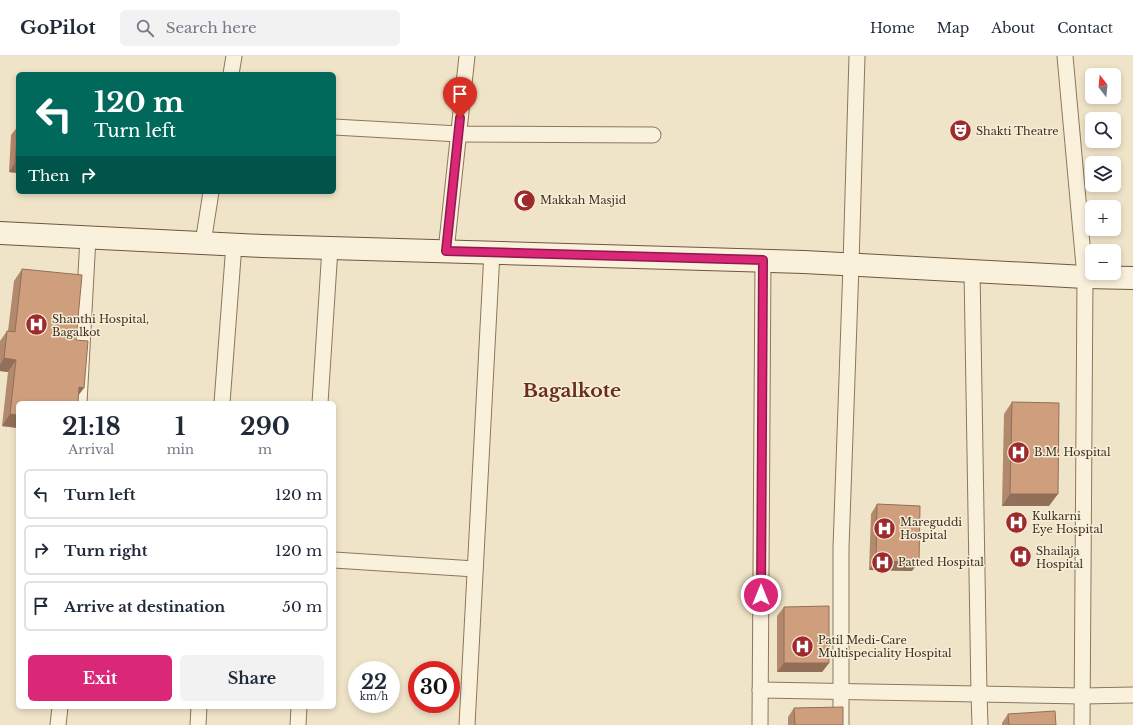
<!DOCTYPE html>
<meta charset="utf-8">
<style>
body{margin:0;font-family:"Libre Baskerville",serif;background:#f2f2f3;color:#1f2937;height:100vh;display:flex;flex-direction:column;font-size:15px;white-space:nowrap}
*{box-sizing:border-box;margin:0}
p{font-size:13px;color:#747a83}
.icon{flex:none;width:22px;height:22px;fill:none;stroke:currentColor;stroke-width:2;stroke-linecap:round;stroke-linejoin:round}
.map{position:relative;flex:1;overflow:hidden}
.panel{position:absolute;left:16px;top:345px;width:320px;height:308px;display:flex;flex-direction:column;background:#fff;border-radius:6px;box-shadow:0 2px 6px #0003}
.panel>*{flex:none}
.hud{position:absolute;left:16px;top:16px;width:320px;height:122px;border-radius:6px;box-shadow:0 2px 6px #0003;background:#00695c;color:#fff;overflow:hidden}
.needle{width:26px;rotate:344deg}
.fabs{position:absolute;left:1085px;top:12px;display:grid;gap:8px}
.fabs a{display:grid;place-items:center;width:36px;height:36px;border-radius:6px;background:#fff;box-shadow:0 2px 6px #0003;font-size:20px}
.speed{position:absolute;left:348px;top:605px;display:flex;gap:8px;font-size:20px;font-weight:700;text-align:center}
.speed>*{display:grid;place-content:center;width:52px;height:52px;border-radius:50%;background:#fff;box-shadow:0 2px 6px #0003;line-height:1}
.speed small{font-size:10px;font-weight:400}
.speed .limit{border:6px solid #d22;background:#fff;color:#111}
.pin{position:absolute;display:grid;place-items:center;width:34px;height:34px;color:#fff;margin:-41px -17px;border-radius:50% 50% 50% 0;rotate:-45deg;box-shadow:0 0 4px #0007}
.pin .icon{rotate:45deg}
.me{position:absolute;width:44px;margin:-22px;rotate:0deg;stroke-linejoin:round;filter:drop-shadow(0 0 3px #0008)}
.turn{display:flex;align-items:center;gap:14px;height:84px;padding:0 12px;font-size:18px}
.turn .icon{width:52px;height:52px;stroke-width:2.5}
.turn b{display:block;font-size:28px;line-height:34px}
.then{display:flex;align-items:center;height:38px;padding:0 12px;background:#0003;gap:8px;font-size:15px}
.eta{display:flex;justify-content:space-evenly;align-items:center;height:68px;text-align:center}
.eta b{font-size:24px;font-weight:700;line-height:28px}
.button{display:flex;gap:8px;margin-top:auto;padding:8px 12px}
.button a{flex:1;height:46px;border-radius:6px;background:#db2777;color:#fff;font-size:16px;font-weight:700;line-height:46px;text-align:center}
.button a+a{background:#f2f2f3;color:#1f2937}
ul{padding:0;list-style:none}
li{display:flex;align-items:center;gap:12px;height:50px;margin:0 8px 6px;padding:0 4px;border:2px solid #e0e1e3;border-radius:6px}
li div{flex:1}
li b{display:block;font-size:15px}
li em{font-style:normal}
header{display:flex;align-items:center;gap:24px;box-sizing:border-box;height:56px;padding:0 20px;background:#fff;border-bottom:1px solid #e0e1e3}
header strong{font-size:19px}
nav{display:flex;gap:22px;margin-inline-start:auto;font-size:14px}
.search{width:280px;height:36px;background:#f2f2f3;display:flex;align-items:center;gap:10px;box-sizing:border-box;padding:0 14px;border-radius:6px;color:#747a83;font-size:15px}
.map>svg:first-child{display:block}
</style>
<header>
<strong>GoPilot</strong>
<div class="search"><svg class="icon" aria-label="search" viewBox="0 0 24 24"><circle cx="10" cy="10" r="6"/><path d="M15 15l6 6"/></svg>Search here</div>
<nav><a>Home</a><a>Map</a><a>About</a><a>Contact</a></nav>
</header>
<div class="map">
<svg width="1133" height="669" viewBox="0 0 1133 669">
<rect width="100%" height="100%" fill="#f0e4c8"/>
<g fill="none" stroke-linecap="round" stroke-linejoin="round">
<defs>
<g id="street">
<path d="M1065 0 1085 221 1082 669"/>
<path d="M231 18 234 0"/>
<path d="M334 71 459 78 653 79"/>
<path d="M203 187 211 136"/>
<path d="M446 195 467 0"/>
<path d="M972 215 979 638 980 669"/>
<path d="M79 347 88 181"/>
<path d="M222 347 234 188"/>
<path d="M320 347 330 192"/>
<path d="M334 504 475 513"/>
<path d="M760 634 1083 640 1133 639"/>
<path d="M58 669 60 651"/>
<path d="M198 669 199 651"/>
<path d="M298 669 299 651"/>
<path d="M467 669 492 196"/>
<path d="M760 669 763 204"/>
<path d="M841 669V492L851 209 857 0"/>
</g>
<path id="secondary" d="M0 177 262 190 804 206 1085 221 1133 222"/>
</defs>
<use href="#street" stroke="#8d765c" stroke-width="17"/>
<use href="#secondary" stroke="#6f573f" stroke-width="24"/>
<use href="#street" stroke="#faf1dc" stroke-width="15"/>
<use href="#secondary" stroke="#faf1dc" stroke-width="22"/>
</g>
<g fill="#b2896c">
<path d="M18 70V117L9 116 11 79Z"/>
<path d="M22 213 18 347V372L2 370 8 316 0 315V285L7 275H8L14 225Z"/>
<path d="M1012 346 1049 450H1002L1004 358Z"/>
<path d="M877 448 912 515 869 514 871 458Z"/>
<path d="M784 551 829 607 822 616H777V560Z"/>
<path d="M794 652 843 669H788V661Z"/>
<path d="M1008 658 1056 669H1002V667Z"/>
</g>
<g fill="#916f58">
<path d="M15 107H18V117L9 116Z"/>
<path d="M4 302 16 304 8 316 0 315V309Z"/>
<path d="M79 331 84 332 75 344Z"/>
<path d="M10 358 18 359V372L2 370Z"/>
<path d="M1010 438H1058L1049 450H1002Z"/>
<path d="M876 505 919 506 912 515 869 514Z"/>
<path d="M784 607H829L822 616H777Z"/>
</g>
<g fill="#cf9f7d" stroke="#916f58">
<path d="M18 70V107H15Z"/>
<path d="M22 213 82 219 76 284 88 285 84 332 79 331 78 347H18V359L10 358 16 304 4 302 7 275 15 276Z"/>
<path d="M1012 346 1059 347 1058 438H1010Z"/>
<path d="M877 448 920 450 919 506 876 505Z"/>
<path d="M829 550V607H784V551Z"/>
<path d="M843 651V669H795L794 652Z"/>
<path d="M1055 655 1056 669H1009L1008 658Z"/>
</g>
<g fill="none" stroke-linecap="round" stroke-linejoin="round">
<defs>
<path id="route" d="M460 62 446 195 763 204 761 539"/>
</defs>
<use href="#route" stroke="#8e194d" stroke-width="10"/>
<use href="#route" stroke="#db2777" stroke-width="7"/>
</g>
<defs>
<symbol id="theatre-disc" viewBox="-11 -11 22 22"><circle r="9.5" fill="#9e2a2b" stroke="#f7eed8"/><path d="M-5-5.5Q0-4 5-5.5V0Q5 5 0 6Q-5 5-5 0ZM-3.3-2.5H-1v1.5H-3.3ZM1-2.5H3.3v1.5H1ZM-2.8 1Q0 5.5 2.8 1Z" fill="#fff"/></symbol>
<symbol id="mosque-disc" viewBox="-11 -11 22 22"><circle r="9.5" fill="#9e2a2b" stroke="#f7eed8"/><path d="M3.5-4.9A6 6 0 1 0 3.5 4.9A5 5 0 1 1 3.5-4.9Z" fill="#fff"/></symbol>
<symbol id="hospital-disc" viewBox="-11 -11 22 22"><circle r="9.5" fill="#9e2a2b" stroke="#f7eed8"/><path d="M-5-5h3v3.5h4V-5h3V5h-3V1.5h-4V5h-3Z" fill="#fff"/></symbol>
</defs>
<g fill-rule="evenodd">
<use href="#theatre-disc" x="948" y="62" width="25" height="25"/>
<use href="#mosque-disc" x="512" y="132" width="25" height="25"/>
<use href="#hospital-disc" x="24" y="256" width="25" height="25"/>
<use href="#hospital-disc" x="1006" y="384" width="25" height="25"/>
<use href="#hospital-disc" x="1004" y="454" width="25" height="25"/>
<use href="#hospital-disc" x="872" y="460" width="25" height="25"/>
<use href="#hospital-disc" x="1008" y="488" width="25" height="25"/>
<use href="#hospital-disc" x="870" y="494" width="25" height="25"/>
<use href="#hospital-disc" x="790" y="578" width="25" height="25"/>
</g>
<g text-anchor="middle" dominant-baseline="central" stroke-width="3" stroke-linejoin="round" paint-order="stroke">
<g font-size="11" fill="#3d2e20" stroke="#f7eed8" text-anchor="start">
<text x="976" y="75">Shakti Theatre</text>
<text x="540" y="144">Makkah Masjid</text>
<text x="52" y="263">Shanthi Hospital,<tspan x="52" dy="13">Bagalkot</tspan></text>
<text x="1034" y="396">B.M. Hospital</text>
<text x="1032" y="460">Kulkarni<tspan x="1032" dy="13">Eye Hospital</tspan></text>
<text x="900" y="466">Mareguddi<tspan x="900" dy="13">Hospital</tspan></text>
<text x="1036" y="495">Shailaja<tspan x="1036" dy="13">Hospital</tspan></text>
<text x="898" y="506">Patted Hospital</text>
<text x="818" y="584">Patil Medi-Care<tspan x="818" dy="13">Multispeciality Hospital</tspan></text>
</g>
<g font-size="19" font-weight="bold" fill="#6b2e1e" stroke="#f7eed8">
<text x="572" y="334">Bagalkote</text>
</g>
</g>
</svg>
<div class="fabs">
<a><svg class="needle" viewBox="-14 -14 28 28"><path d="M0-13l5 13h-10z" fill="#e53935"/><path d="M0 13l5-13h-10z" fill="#747a83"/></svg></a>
<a><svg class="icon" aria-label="search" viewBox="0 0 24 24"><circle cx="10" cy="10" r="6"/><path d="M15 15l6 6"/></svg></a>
<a><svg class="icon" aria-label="layers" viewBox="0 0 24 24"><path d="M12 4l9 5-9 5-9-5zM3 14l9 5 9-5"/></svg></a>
<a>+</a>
<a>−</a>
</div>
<div class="speed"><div>22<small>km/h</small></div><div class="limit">30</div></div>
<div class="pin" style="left:460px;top:62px;background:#d93025"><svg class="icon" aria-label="arrive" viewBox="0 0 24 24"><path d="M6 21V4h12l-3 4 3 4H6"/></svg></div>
<svg class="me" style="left:761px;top:539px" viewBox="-20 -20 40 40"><circle r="17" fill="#db2777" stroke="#fff" stroke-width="3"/><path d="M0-11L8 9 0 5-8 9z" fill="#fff"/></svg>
<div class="hud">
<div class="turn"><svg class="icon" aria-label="left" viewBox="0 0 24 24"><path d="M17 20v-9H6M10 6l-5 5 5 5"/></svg><div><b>120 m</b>Turn left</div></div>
<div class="then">Then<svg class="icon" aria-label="right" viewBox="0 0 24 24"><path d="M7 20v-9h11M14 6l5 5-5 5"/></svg></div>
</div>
<section class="panel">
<div class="eta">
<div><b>21:18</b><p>Arrival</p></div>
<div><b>1</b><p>min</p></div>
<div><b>290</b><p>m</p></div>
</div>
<ul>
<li><svg class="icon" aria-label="left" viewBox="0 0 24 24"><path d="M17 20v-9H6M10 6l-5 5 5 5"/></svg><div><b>Turn left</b></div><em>120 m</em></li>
<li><svg class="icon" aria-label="right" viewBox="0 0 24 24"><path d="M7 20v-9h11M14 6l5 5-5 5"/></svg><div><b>Turn right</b></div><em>120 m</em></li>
<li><svg class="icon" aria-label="arrive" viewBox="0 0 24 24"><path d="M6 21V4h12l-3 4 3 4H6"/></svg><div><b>Arrive at destination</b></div><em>50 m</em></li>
</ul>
<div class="button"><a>Exit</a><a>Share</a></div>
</section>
</div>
